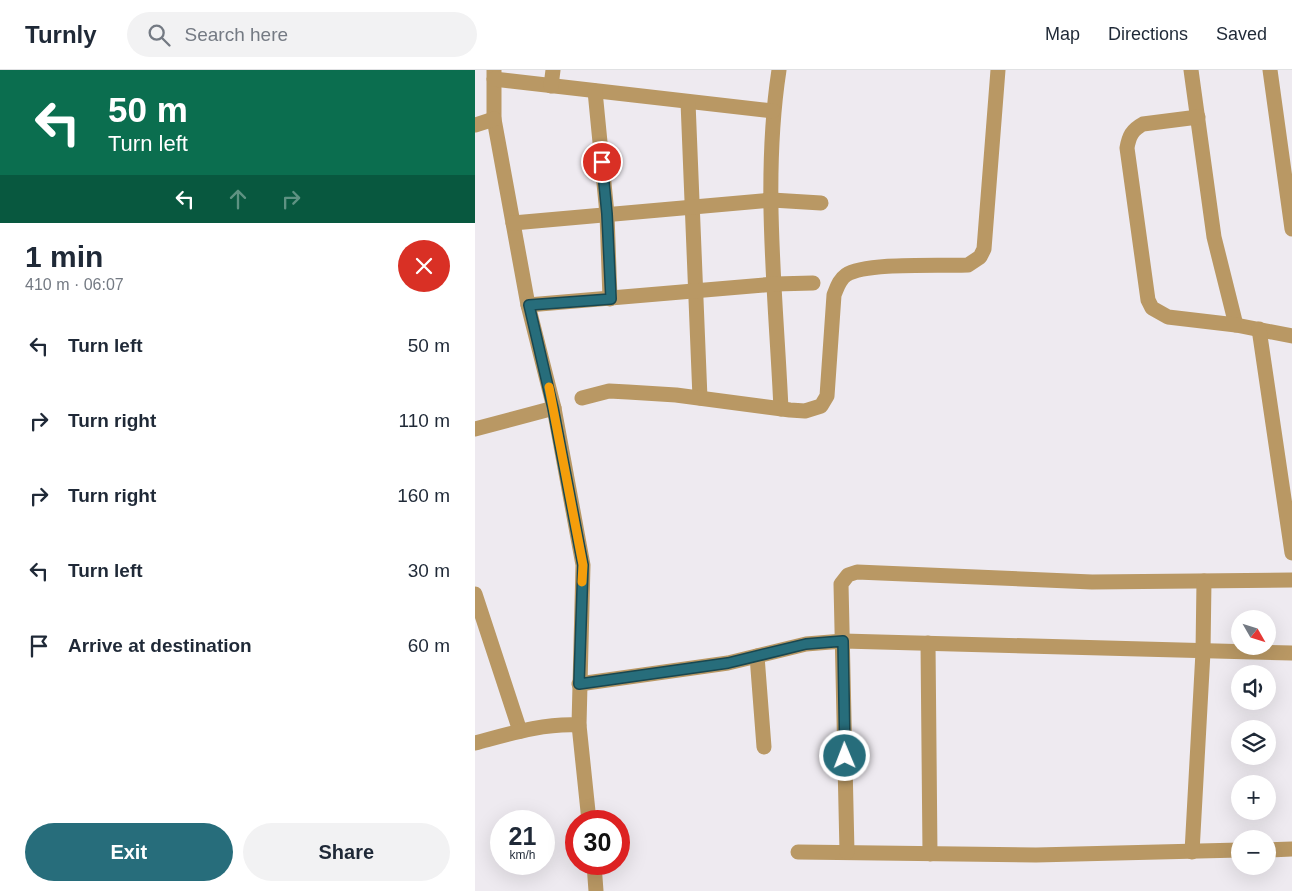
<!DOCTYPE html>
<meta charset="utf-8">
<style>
body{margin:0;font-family:Arial,sans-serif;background:#f2f2f3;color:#1f2937;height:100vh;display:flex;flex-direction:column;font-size:19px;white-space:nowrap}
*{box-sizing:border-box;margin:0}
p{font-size:16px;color:#747a83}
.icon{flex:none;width:28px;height:28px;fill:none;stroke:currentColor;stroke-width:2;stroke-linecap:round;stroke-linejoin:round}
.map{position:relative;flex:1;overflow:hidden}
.drawer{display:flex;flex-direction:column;background:#fff;width:475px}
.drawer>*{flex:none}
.banner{background:#0b6e4f;color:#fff;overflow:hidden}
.needle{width:32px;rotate:129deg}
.tools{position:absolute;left:756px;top:540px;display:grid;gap:10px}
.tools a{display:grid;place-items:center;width:45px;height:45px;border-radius:50%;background:#fff;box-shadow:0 5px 20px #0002;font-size:25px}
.speed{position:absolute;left:15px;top:740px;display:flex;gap:10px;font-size:25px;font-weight:700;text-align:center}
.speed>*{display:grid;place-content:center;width:65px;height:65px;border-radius:50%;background:#fff;box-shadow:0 5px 20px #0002;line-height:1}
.speed small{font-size:12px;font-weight:400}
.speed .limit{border:8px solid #d22;background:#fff;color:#111}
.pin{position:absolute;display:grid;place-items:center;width:42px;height:42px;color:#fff;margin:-21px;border:2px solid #fff;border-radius:50%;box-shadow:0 1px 5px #0007}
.me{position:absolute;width:55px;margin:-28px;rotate:359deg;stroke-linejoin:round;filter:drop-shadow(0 0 4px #0008)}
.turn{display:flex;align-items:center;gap:18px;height:105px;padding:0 25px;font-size:22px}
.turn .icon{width:65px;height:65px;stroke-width:2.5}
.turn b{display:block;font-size:35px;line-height:42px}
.lanes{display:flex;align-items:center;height:48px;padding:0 25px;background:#0003;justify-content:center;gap:25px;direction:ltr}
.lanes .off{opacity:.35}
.round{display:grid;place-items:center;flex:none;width:52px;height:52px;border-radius:26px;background:#f2f2f3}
.overview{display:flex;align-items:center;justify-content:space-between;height:85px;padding:0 25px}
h1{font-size:30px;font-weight:800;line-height:38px}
.primary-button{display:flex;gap:10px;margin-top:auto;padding:10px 25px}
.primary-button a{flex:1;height:58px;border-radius:30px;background:#276d7b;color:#fff;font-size:20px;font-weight:800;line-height:58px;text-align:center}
.primary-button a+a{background:#f2f2f3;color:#1f2937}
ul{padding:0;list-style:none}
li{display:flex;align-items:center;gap:15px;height:75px;padding:0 25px}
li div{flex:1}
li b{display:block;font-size:19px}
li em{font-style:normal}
header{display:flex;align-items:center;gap:30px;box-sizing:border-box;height:70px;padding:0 25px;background:#fff;border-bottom:1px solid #e0e1e3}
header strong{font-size:24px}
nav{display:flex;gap:28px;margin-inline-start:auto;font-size:18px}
.search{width:350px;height:45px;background:#f2f2f3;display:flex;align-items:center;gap:12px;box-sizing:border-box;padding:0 18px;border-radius:28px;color:#747a83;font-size:19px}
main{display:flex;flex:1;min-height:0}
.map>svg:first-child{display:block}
</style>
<header>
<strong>Turnly</strong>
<div class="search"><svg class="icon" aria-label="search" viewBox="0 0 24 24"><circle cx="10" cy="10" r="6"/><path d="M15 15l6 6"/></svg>Search here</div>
<nav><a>Map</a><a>Directions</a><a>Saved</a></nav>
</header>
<main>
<section class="drawer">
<div class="banner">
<div class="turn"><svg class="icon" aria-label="left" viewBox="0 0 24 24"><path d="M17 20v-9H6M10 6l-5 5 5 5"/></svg><div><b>50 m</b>Turn left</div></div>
<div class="lanes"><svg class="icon" aria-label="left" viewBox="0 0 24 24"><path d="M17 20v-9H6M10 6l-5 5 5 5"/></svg><svg class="icon off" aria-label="ahead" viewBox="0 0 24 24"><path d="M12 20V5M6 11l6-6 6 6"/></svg><svg class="icon off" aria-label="right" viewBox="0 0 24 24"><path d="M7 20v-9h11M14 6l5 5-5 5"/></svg></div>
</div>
<div class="overview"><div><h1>1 min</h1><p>410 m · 06:07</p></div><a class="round" style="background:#d93025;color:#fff"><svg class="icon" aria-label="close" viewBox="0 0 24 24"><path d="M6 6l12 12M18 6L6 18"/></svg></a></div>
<ul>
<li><svg class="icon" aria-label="left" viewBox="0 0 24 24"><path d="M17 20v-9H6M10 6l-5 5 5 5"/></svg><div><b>Turn left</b></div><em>50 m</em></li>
<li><svg class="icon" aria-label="right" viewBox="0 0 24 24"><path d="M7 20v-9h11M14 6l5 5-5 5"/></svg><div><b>Turn right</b></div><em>110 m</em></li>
<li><svg class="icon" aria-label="right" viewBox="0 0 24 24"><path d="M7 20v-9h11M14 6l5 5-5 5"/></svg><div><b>Turn right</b></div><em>160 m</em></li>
<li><svg class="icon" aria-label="left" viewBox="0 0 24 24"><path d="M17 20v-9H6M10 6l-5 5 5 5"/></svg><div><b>Turn left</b></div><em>30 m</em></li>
<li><svg class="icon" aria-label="arrive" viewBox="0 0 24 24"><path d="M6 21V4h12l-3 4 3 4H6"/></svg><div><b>Arrive at destination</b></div><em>60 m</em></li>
</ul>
<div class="primary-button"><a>Exit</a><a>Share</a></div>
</section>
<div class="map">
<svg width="817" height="821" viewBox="0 0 817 821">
<rect width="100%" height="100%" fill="#eeeaf0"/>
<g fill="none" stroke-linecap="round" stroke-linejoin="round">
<g stroke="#b99864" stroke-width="15">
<path d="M19 0V49L53 235 79 338 108 495 104 655 114 751"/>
<path d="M304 0C287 111 301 227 306 339"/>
<path d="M716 0 739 167 761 255"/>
<path d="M795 0 817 159"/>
<path d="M19 9 298 41"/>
<path d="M76 16 78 0"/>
<path d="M120 21 132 144 135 229"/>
<path d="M213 32 225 328"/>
<path d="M723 47 668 54C657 60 654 66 652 78L673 230 677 238 693 247 761 255 817 266"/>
<path d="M0 55 19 49"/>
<path d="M38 153 297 130 346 133"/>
<path d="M53 235 300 214 338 213"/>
<path d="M784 259 817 483"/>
<path d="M107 328 134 321 153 322 201 325 315 340 330 341 346 336 352 326 359 225C362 218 364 210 371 205 390 192 466 196 493 195L505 187 509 179 523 0"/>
<path d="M0 359 79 338"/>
<path d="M0 524 45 661"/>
<path d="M453 573 455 784"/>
<path d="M282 586 289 677"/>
<path d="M104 614 253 593 331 574 368 571 817 583"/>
<path d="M0 673C34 664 68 653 104 655"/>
<path d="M792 780 817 779"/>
<path d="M323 782 561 785 765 780"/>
<path d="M372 782 366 514 373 505 382 502 617 512 817 510"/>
<path d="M717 782 728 582 729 511"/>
<path d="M119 794 121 821"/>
</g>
</g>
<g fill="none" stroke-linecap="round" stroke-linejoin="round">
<defs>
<path id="route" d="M127 92 132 144 136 229 54 235 78 338 108 495 104 614 253 593 331 574 368 571 370 686"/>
</defs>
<use href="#route" stroke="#194750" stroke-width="12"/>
<use href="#route" stroke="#276d7b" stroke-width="9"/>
<path stroke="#f59e0b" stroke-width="9" d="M74 317 108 495 107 512"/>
</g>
</svg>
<div class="tools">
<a><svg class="needle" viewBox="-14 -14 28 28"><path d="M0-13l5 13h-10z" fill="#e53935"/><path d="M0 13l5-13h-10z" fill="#747a83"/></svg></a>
<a><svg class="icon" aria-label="sound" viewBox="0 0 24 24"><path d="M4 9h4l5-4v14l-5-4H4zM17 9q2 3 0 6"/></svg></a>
<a><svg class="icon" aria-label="layers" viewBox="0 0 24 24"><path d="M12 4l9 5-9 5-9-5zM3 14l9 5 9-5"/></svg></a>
<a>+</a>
<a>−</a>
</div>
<div class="speed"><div>21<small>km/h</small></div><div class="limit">30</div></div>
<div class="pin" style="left:127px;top:92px;background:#d93025"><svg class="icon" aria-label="arrive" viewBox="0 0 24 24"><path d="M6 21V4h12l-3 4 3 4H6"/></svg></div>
<svg class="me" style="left:370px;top:686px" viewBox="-20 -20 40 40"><circle r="17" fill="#276d7b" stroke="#fff" stroke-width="3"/><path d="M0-11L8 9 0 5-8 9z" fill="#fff"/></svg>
</div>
</main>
